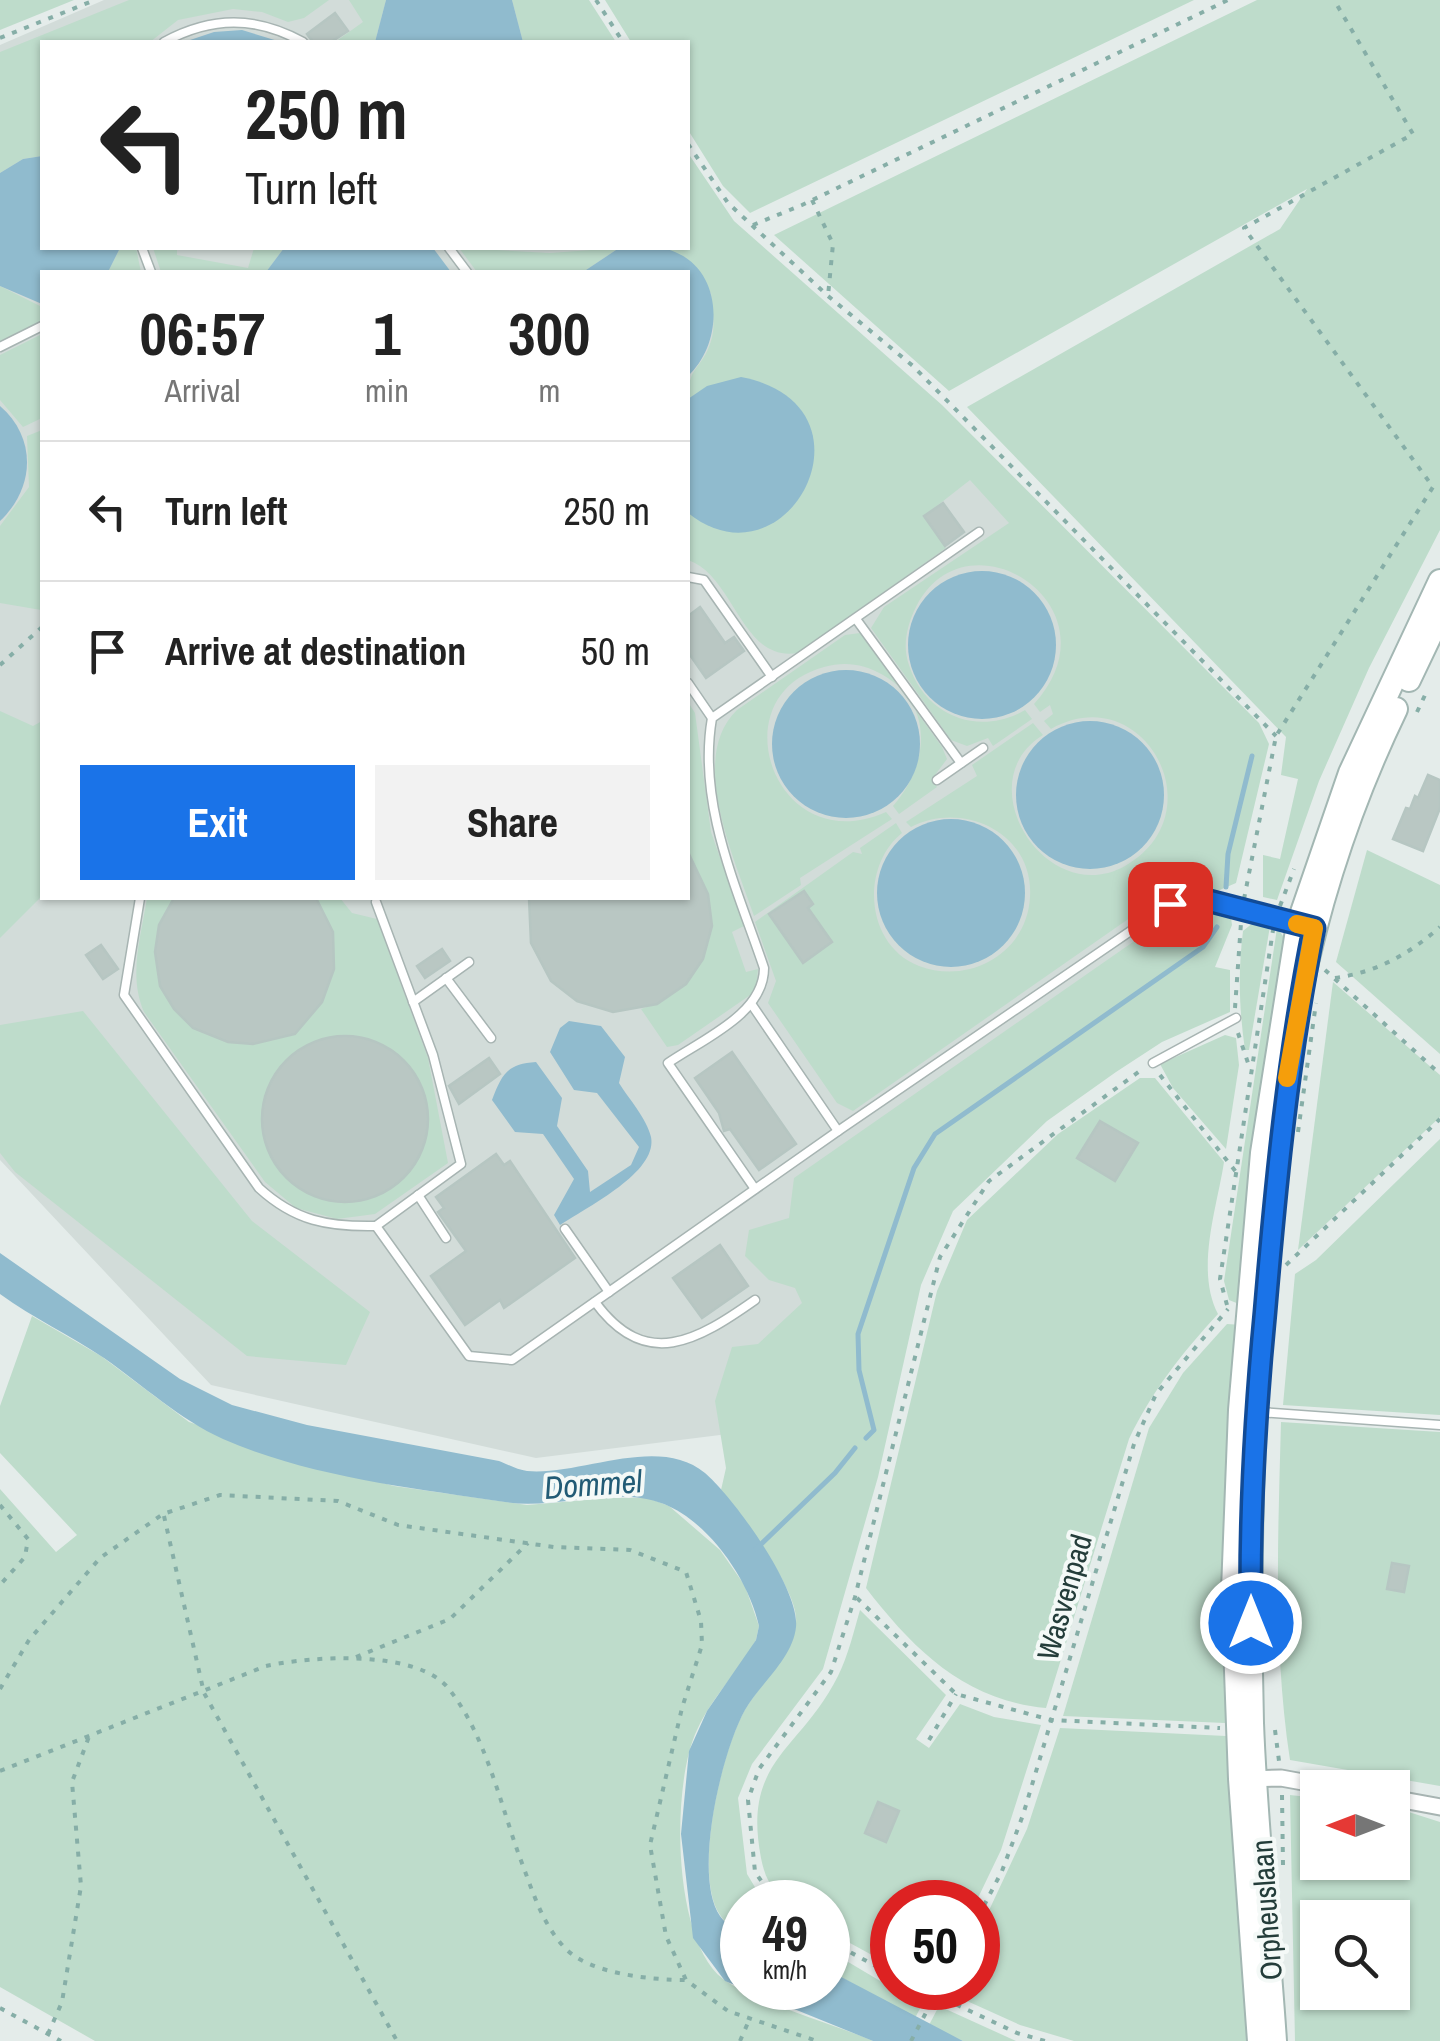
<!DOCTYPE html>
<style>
body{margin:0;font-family:"Archivo Narrow",sans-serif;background:#f2f2f2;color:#222;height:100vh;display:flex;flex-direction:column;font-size:38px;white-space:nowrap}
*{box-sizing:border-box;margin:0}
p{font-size:32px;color:#767676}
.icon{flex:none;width:55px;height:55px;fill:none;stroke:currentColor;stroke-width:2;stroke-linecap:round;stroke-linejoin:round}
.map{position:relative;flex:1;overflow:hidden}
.panel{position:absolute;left:40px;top:270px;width:650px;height:630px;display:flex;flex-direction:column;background:#fff;border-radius:0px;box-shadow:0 2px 8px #0004}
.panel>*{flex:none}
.banner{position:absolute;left:40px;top:40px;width:650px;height:210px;border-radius:0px;box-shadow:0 2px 8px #0004;background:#fff;color:#222;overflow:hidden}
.needle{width:65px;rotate:270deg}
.buttons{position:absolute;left:1300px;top:1770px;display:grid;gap:20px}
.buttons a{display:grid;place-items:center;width:110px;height:110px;border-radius:0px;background:#fff;box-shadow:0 2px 8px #0004;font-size:50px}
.speed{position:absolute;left:720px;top:1880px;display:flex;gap:20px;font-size:50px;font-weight:700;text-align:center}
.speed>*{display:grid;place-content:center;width:130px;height:130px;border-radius:50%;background:#fff;box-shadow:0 2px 8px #0004;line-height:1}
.speed small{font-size:25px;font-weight:400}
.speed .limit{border:15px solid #d22;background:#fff;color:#111}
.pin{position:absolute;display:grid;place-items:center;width:85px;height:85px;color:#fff;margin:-42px;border-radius:20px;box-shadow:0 5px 15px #0006}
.me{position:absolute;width:110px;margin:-55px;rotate:0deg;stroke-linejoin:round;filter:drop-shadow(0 0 8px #0008)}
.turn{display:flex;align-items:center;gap:35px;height:210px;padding:0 40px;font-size:45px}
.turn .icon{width:130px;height:130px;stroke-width:2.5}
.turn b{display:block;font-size:70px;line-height:85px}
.eta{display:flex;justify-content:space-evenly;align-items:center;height:170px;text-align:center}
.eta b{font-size:60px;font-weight:700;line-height:70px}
.cta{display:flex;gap:20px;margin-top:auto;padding:20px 40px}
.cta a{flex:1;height:115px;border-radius:0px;background:#1a73e8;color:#fff;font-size:40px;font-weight:700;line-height:115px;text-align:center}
.cta a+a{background:#f2f2f2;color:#222}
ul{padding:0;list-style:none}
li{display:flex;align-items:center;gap:30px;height:140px;padding:0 40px;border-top:2px solid #e0e0e0}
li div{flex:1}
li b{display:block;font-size:38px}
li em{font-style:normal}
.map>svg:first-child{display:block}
</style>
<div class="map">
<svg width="1440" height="2041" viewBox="0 0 1440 2041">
<rect width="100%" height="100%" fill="#e4ecea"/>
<path fill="#d2dcd9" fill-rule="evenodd" d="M104 0H571L597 42H42V248H688L922 422 1242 758 1199 931 914 1136 808 1424 536 1458 211 1385 0 1160V45ZM42 272H688V898H42Z"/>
<g fill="#bedccb" fill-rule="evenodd">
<path d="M0 0H74L0 30Z"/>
<path d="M129 0H329L304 18 288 22 262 12 233 9 178 20 150 42H42V156L23 159 0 173V52Z"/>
<path d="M349 0H386L375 42H335L363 22Z"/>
<path d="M512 0H589L616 42H523Z"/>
<path d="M605 0H1194L750 213 723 186 688 130V42H631Z"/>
<path d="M1257 0H1440V530L1369 668 1319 781 1277 900 1263 897V855L1280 859 1298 779 1281 775 1286 737 967 407 1280 229 1307 189 949 391 774 235Z"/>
<path d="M688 153 734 221 942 405 1259 723 1269 744 1236 883 1215 892 1157 899 853 1111 837 1103 768 1003 776 981 755 922 853 852 862 854 860 848 896 823 902 833C860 867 865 945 919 966 970 985 1027 953 1030 897 1034 832 962 800 911 827L906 822 977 776 972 765 1033 723 1043 735C966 782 1046 910 1125 866 1218 813 1143 677 1051 729L1044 721 1053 714 1050 705 1040 712 1034 704C1123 606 966 507 916 607 907 625 902 646 909 665 925 716 979 737 1025 710L1032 719 993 746 988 738 967 746 951 740 871 628 884 607 1009 523 970 480 924 516 946 548 798 653C741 663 735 576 688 560V513L717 529 738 532 690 396 688 399C688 365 702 370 711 341 716 326 712 309 711 293L663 248H688Z"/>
<path d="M120 248H136L141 272H108Z"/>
<path d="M153 248H177V255L248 268 254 248H284L266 272H161Z"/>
<path d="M459 248 550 253 619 248 583 272H477Z"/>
<path d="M0 286 42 307V321L0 341Z"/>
<path d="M42 334V418L23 427 0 400V355Z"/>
<path d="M42 430V610H41L0 603V526L29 487 27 436Z"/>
<path d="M860 633 942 747 947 759 932 779 937 787 899 814 893 806C928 766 936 706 883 675 864 664 845 661 824 667 717 696 775 862 886 812L892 819 800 878 801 885 754 916C735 859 687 758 737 710L845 635Z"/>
<path d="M688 702 695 713 711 832 744 926 732 932 746 972 758 969 756 991 678 1045 667 1047 641 1009 663 1001 686 984 703 960 710 937V902L688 857Z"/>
<path d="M0 711 33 726 42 721V896L0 938Z"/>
<path d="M1367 850 1440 885V1054L1336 962Z"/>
<path d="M147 898H340L352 913 377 919 428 1058 448 1163 375 1214 337 1219 296 1208 265 1182 144 1012C128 975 141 937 147 898Z"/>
<path d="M1196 908 1231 918 1232 925 1215 967 1230 970V1012L1162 1042 1116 1072 1047 1121 953 1211 921 1285 878 1477 823 1669 752 1764 738 1798 747 1874 764 1902H742V1936C735 1931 725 1923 720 1915 692 1874 722 1748 746 1708 763 1680 793 1655 796 1622 799 1591 741 1515 721 1490L726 1468 715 1401 732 1347 758 1344 802 1303 795 1288 769 1280 745 1256 749 1230 789 1218 794 1178 1156 926Z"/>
<path d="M1254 922 1270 926 1249 1050H1245C1239 1009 1238 972 1243 931Z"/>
<path d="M1277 928 1289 944 1244 1306 1229 1300 1224 1281Z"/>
<path d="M1333 982 1440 1075V1117L1298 1250Z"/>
<path d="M83 1011 252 1221 370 1312 346 1365 247 1356 15 1172 0 1153V1025Z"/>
<path d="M1225 1035 1236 1038 1239 1065 1226 1149 1173 1088 1160 1064Z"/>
<path d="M1140 1078H1155L1224 1162C1217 1208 1195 1270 1218 1314 1182 1353 1152 1391 1129 1439L1046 1708C964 1700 914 1650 866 1588L937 1291 967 1220 1058 1134Z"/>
<path d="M1440 1139V1415L1283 1405 1295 1274 1316 1260Z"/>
<path d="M32 1316 101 1356 189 1422 350 1474 394 1486 527 1505 610 1498H648L669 1506 720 1550 745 1586 759 1626 756 1640C739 1671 712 1697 697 1730 671 1784 672 1940 723 1979 753 2001 834 2024 873 2041H95L0 1987V1489L56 1552 77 1535 0 1453V1406Z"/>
<path d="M1227 1324 1242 1325 1231 1718 1225 1723 1063 1716 1149 1428 1183 1373Z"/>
<path d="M1281 1422 1440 1432V1786L1290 1760C1273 1647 1278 1536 1281 1422Z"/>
<path d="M860 1610 946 1695 916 1739 929 1748 960 1704 994 1717 1041 1725 1001 1850 976 1902H892V1966L828 1931V1902C790 1902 769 1900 761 1858 742 1759 800 1752 838 1676 848 1656 854 1631 860 1610Z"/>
<path d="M1060 1728 1226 1736 1232 1741 1251 2041H1074L1020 2025 947 1992 949 1988H978V1934L1027 1829Z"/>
<path d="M1290 1795 1317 1798 1318 1862H1392L1393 1807 1440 1822V2041H1295ZM1318 1918H1392V1992H1318Z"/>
<path d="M828 1950 892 1988 925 1999 915 2018 828 1970Z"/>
<path d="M939 2006 1016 2041H963L929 2025Z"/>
</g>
<g fill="#90bbce">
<path d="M386 0H512L523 42H375Z"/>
<path d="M242 30 281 42H184L214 32Z"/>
<path d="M42 156V248H120L108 272H42V304L0 286V173L23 159Z"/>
<path d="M284 248H433L451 272H266Z"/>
<path d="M619 248C634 247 652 245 666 249 724 264 726 341 688 376V272H583Z"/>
<path d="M741 377C886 405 788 593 688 513V399L707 386Z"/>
<path d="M0 406C37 438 35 488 0 521Z"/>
<circle cx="982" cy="645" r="74"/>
<circle cx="846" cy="744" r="74"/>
<circle cx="1090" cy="795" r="74"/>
<circle cx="951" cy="893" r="74"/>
<path d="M569 1021 601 1026 625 1057 619 1083C629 1099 647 1119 651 1137 658 1172 587 1207 560 1225L554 1215 574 1179 543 1134 515 1132 492 1100C502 1074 507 1064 536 1062L562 1098 557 1126 588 1171 590 1192 631 1165 639 1147 597 1093 574 1090 550 1052 560 1028Z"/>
<path d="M0 1253 180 1379 232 1405 307 1425 499 1461C507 1464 518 1470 527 1471 581 1476 658 1434 705 1473 734 1498 800 1589 796 1627 793 1658 760 1684 745 1710 722 1751 692 1875 720 1916 726 1924 735 1931 742 1936V1988H828V1970L963 2041H873L725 1981 693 1938 681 1834 689 1751 707 1711 756 1640 759 1626C749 1580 709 1522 664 1504 615 1485 556 1510 505 1502 412 1488 310 1477 223 1439 179 1419 144 1386 104 1358 70 1335 33 1318 0 1294Z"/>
</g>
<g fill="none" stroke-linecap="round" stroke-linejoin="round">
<g stroke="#90bbce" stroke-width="5">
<path d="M1226 887 1228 854 1252 756"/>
<path d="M866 1438 874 1430 859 1370 858 1334 914 1168 935 1134 1203 947 1217 927"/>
<path d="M756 1549 835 1473 855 1448"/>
</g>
</g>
<g fill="#b9c7c3" stroke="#b6c6c2" stroke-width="2.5">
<path d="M335 13 348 31 331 42H313L307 34Z"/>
<path d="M943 503 964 532 945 546 924 516Z"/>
<path d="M700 607 725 643 734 637 744 651 706 678 688 652V616Z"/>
<path d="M1428 775 1440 780V808L1423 851 1393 839 1406 808 1410 809 1415 796 1418 798Z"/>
<path d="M688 852 708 894 712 926 703 959 686 984 657 1004 613 1012 577 1001 551 981 531 943 529 898H688Z"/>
<path d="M804 891 813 904 808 908 832 942 803 963 769 914Z"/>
<path d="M174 898H316L333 932 334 969 322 1002 295 1034 253 1044 228 1042 193 1028 174 1009 160 986 155 952 159 925Z"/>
<path d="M101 945 118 969 103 979 86 955Z"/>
<path d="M442 949 450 961 425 978 417 966Z"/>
<circle cx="345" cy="1119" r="83"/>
<path d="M732 1052 796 1144 759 1170 730 1129 724 1131 719 1113 695 1078Z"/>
<path d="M489 1058 500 1074 459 1104 449 1086Z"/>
<path d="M1100 1121 1138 1143 1115 1181 1077 1158Z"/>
<path d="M496 1154 504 1165 510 1161 575 1258 504 1308 500 1300 465 1325 431 1276 466 1251 438 1212 444 1208 436 1197Z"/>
<path d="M720 1245 748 1286 702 1318 673 1278Z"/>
<path d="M1392 1563 1409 1566 1404 1592 1387 1589Z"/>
<path d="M878 1802 899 1811 886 1842 865 1833Z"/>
</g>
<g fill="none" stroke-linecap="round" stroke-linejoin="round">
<defs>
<g id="lane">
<path d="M164 42C212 16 256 16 303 42"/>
<path d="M142 248 151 272"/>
<path d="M449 248 467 272"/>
<path d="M0 347 42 326"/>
<path d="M688 577 704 580 772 677"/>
<path d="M856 619 961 763"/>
<path d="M688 683 712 718"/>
<path d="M937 780 983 748"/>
<path d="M140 898 124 995 259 1188C295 1221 328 1227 376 1226"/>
<path d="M376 902 433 1055 461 1164 376 1226 469 1356 512 1360 838 1131"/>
<path d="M446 978 491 1038"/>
<path d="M413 1002 469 962"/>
<path d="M752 1005 838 1131 1170 904 1206 900 1295 923"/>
<path d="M1153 1063 1236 1018"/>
<path d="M755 1189 668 1063C703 1039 764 1014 764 968 737 888 697 804 712 718L979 532"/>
<path d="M418 1195 446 1238"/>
<path d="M565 1229 609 1292"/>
<path d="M595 1302C646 1372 698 1340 755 1300"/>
<path d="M1260 1412 1440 1425"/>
</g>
<g id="street">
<path d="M1246 1779 1281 1778 1336 1788"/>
<path d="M1392 1798 1440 1807"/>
</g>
<g id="secondary">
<path d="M1409 680 1440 615"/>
<path d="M1301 990C1321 893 1353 798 1396 709"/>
<path d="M1259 2041 1240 1779 1233 1590 1240 1410 1262 1153 1298 924 1350 773 1440 581"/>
<path d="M1275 2041C1268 1935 1256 1829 1252 1723 1247 1530 1254 1333 1279 1141"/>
</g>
</defs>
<use href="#lane" stroke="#a7b4b2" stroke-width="11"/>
<use href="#street" stroke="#a7b4b2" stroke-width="19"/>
<use href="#secondary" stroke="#a3b7b3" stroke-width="26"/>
<g stroke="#86aea7" stroke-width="4" stroke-dasharray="5 8" stroke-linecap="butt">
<path d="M596 0 623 42"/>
<path d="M0 38 95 0"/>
<path d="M688 144 728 203 828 296 913 366 1276 736"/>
<path d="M812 200 833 244 828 296"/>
<path d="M753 225 802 205 1228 0"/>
<path d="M0 665 42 627"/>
<path d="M1417 712 1426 693"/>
<path d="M1244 899 1276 736 1433 487 1244 228 1413 134 1334 0"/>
<path d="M1280 906 1294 869"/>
<path d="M1325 970 1440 1074"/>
<path d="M1335 978C1377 972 1408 955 1440 927"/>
<path d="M1235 1008 1241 923"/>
<path d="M1238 1033 1250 1069"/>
<path d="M1160 1075 1236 1172"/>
<path d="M1298 1132 1316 1003"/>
<path d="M1286 1265 1440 1119"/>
<path d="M1227 1305 1220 1279 1273 930"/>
<path d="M0 1505 28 1539 25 1557 0 1585"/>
<path d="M164 1516 204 1693 397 2041"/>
<path d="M857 1598 956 1694 1051 1720 1220 1728"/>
<path d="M356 1657 450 1619 528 1543"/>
<path d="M0 1689 29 1640 100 1558 163 1514 220 1495 338 1501 398 1525 554 1547 630 1550 686 1572 701 1621 702 1645 682 1708 650 1845 666 1936 686 1980 728 2011 817 2041"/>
<path d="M1275 1730 1279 1761"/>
<path d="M929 1740 956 1694"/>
<path d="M0 1771 266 1666C311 1656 418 1649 449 1689 486 1736 500 1803 520 1858 532 1889 541 1922 564 1947 588 1974 652 1980 686 1980"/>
<path d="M1282 1795 1283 1865"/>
<path d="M776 1902 755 1872 748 1800 759 1769 831 1672 855 1597 940 1257 989 1181 1144 1068"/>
<path d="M978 1917 1002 1871 1023 1815 1134 1444 1156 1394 1228 1309"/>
<path d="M828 1940 892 1975"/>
<path d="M921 1988 1017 2033 1045 2041"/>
<path d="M0 2008 61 2041"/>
<path d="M48 2034 62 2002 81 1886 72 1782 90 1734"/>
<path d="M740 2041 750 2018"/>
<path d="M911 2041 939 1988"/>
</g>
<use href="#lane" stroke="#fff" stroke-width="8"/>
<use href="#street" stroke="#fff" stroke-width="15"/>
<use href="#secondary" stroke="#fff" stroke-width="22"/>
</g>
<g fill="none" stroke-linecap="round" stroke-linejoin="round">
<defs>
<path id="route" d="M1170 904 1206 900 1314 928C1288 1056 1276 1182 1265 1312 1255 1416 1249 1519 1251 1623"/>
</defs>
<use href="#route" stroke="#114b97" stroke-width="25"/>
<use href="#route" stroke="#1a73e8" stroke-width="18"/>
<path stroke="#f59e0b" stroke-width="18" d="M1287 1078 1314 928 1297 924"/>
</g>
<g text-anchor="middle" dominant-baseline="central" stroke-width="8" stroke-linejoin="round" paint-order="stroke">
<g font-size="30" fill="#243d3a" stroke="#f4f9f7">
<text transform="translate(1064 1597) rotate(-74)">Wasvenpad</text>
<text transform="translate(1266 1910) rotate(-94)">Orpheuslaan</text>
</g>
<g font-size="32" font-style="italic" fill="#225b75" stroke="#f4f9f7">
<text transform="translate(593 1484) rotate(-4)">Dommel</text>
</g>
</g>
</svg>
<div class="buttons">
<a><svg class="needle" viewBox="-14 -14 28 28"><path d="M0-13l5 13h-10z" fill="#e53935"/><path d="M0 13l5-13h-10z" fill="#767676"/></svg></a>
<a><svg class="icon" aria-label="search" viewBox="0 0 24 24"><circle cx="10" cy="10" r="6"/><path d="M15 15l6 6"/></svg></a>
</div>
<div class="speed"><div>49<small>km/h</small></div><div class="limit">50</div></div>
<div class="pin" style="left:1170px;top:904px;background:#d93025"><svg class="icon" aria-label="arrive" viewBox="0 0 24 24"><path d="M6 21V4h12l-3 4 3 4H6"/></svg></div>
<svg class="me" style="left:1251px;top:1623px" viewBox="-20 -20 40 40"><circle r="17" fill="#1a73e8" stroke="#fff" stroke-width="3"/><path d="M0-11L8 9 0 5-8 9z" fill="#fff"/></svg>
<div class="banner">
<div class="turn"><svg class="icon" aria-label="left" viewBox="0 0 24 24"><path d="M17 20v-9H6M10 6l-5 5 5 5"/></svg><div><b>250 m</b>Turn left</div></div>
</div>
<section class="panel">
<div class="eta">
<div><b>06:57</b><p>Arrival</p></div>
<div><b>1</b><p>min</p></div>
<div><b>300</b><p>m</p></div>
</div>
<ul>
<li><svg class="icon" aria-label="left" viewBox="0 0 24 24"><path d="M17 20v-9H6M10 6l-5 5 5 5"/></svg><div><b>Turn left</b></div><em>250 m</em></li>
<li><svg class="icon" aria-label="arrive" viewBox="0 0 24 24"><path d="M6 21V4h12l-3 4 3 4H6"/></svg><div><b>Arrive at destination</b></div><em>50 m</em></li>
</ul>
<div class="cta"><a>Exit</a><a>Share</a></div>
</section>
</div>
